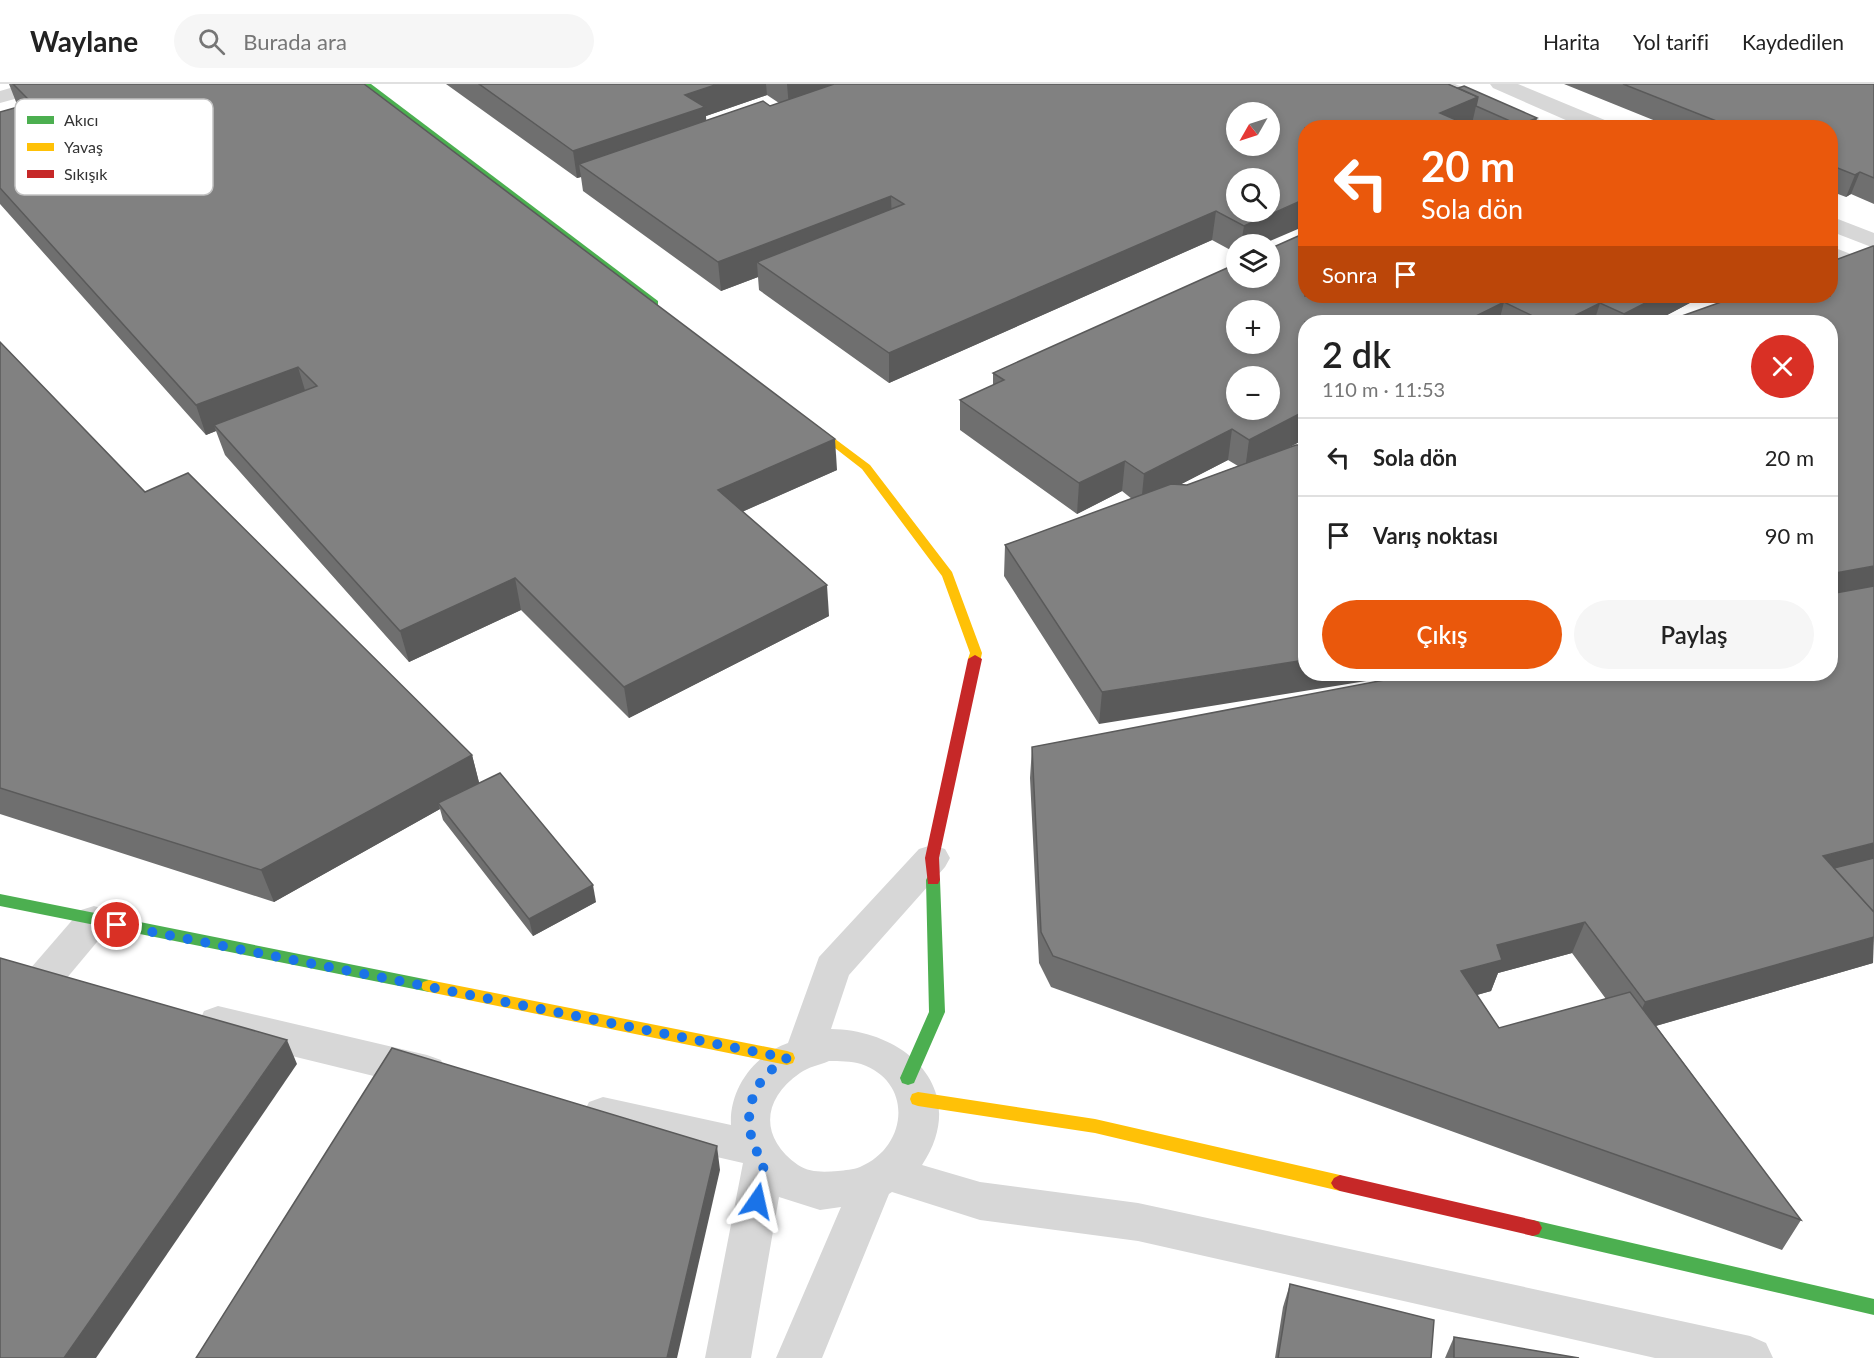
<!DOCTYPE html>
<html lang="tr">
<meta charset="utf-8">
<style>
body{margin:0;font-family:Lato,sans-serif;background:#f6f6f6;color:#222;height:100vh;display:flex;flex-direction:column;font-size:22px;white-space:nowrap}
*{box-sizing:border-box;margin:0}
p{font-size:20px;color:#767676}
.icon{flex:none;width:33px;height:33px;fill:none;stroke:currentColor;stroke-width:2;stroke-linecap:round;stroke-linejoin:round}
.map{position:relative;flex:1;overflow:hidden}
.drawer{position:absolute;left:1298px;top:231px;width:540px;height:366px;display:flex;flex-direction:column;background:#fff;border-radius:24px;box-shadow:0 3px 9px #0003}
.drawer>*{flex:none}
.hud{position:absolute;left:1298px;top:36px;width:540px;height:183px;border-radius:24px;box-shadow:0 3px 9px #0003;background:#ea580c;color:#fff;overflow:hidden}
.needle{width:39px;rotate:231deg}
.controls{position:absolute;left:1226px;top:18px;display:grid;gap:12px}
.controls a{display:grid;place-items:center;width:54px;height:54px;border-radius:50%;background:#fff;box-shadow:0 3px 9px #0003;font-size:30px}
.pin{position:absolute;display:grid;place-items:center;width:51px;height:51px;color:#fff;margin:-26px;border:3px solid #fff;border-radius:50%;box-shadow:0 2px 6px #0007}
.me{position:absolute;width:66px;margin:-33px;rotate:11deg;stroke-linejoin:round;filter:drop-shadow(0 0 4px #0008)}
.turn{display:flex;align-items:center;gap:21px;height:126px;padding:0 24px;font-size:27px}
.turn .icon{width:78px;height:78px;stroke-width:2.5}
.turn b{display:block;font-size:42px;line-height:51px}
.then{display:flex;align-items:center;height:57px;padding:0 24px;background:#0003;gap:12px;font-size:22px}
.round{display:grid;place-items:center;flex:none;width:63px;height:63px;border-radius:32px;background:#f6f6f6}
.summary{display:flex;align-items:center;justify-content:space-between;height:102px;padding:0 24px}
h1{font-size:36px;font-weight:600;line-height:45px}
.action{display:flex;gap:12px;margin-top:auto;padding:12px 24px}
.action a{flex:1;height:69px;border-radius:36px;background:#ea580c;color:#fff;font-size:24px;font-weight:600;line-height:69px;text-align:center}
.action a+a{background:#f6f6f6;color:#222}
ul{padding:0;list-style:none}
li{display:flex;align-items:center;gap:18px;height:78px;padding:0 24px;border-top:2px solid #e0e0e0}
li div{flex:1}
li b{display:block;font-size:22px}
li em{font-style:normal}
header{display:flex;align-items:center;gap:36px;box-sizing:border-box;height:84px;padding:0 30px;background:#fff;border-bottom:2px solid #e0e0e0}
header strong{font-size:28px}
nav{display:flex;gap:33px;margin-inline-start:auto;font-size:21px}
.search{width:420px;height:54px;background:#f6f6f6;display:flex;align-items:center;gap:15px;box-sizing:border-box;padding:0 21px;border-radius:33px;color:#767676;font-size:22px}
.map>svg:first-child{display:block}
</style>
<header>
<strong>Waylane</strong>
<div class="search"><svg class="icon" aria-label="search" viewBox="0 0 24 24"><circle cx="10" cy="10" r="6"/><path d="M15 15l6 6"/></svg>Burada ara</div>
<nav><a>Harita</a><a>Yol tarifi</a><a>Kaydedilen</a></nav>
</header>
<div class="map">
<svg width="1874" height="1274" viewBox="0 0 1874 1274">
<rect width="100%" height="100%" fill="#fff"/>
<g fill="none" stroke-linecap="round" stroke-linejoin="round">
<g fill="#d7d7d7" fill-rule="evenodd">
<path d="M24 0H58L55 4 0 19V7Z"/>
<path d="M1428 0H1455L1547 39 1549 44H1520L1431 4Z"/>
<path d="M1490 0H1518L1612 39 1614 44H1584L1493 4Z"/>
<path d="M1830 132 1874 149V164L1830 147Z"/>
<path d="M1830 162 1874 179V195L1830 178Z"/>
<path d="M932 761 945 765 950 774 945 783 849 891 831 945C907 946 971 1007 922 1081L980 1098 1138 1119 1750 1252 1766 1259 1773 1274H1655L1138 1157 980 1136 892 1108 889 1110 822 1274H776L841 1123 820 1126 779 1113 751 1274H705L743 1079 603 1047 589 1042 583 1030 589 1018 603 1013 731 1041C729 1005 754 971 788 959L819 873 919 765ZM829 977C839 977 851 977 861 980 914 998 908 1063 860 1083 853 1086 845 1086 838 1087 824 1088 810 1089 798 1081 760 1054 761 1016 800 989 808 983 820 981 829 977Z"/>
<path d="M94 822 107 826 112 836 107 846 56 907 43 911 30 907 24 896 30 885 81 826Z"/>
<path d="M218 922 427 971 441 976 447 988 441 1000 427 1005 218 954 204 949 199 938 204 927Z"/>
</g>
<g fill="#4caf50" fill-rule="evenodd">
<path d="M362 0H371L658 217V221H650Z"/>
<path d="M933 790 938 792 940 796 945 928 914 999 908 1001 902 999 900 994 929 928 926 796 928 792Z"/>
<path d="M0 810 429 896 435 898 437 902 435 906 429 908 0 822Z"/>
<path d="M1533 1136 1874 1215V1231L1533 1152 1527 1150 1524 1144 1527 1138Z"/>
</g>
<g fill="#ffc107" fill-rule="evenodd">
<path d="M799 328 870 381 952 488 982 569 980 578H970L968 575 970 569 942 492 862 385 795 333 793 331Z"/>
<path d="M429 896 787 967 793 969 795 974 793 979 787 981 429 908 423 906 421 902 423 898Z"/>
<path d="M918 1008 1095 1035 1340 1091 1346 1094 1349 1099 1346 1104 1340 1107 1095 1049 918 1022 912 1020 910 1015 912 1010Z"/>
</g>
<g fill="#c62828" fill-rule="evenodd">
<path d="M975 571 982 575 939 774 940 796 938 800H928L925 774 968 575Z"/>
<path d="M1340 1091 1533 1136 1539 1138 1542 1144 1539 1150 1533 1152 1340 1107 1334 1104 1331 1099 1334 1094Z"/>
</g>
</g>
<g fill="#6f6f6f" fill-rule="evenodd">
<path d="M9 0H364L837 386 742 428 829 532 629 634 521 526 409 578 225 371 216 347 206 351 0 120V28L18 23Z"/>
<path d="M446 0H1448L1537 34 1534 44H1487L1473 37 1472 40 1305 44 1263 160H1236V169L1212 156 889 299 759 206 758 193 721 207 583 107 581 93 577 94ZM767 11 779 19 770 22 706 37V32Z"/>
<path d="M1564 0H1874V120L1851 110 1846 113 1830 107V44H1673Z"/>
<path d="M1305 149 1703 212 1654 238H1305V355L1286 365 1099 640 1004 492 1005 461 1132 415 1122 407 1077 430 960 346V316L993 301V289ZM1228 376 1238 382 1187 401H1179Z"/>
<path d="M0 258 145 408 472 671 479 699 596 818 533 852 443 736 440 725 274 818 0 730Z"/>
<path d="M1032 663 1873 879 1656 942 1801 1136 1782 1166 1051 903 1039 879 1030 694ZM1572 869 1606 915 1499 944 1477 911 1491 907 1498 889Z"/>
<path d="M1290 1200 1431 1274H1275L1283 1223Z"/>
<path d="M1454 1253 1579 1274H1445Z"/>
</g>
<g fill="#5a5a5a">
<path d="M718 0H766L767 11 706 32 707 50 579 80 581 93 577 94 573 67 685 11Z"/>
<path d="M787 0H859L789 24Z"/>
<path d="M1478 13 1472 40 1464 44 1440 29Z"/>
<path d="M1537 34 1534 44H1519V41Z"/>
<path d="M1860 88 1851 110 1846 113 1855 91Z"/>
<path d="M891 112 892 140 757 178 758 193 721 207 718 178Z"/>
<path d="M1305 115V142L1263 160H1241L1244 142Z"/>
<path d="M1216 127 1212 156 889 299V269Z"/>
<path d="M1659 212H1703L1654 238H1622L1624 230Z"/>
<path d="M1504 218 1499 238H1464Z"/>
<path d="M1600 219 1594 238H1562Z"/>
<path d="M298 283 307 313 214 341 216 347 206 351 196 321Z"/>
<path d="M1305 327V355L1245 386 1249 356Z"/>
<path d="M1232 345 1228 376 1141 421 1144 390Z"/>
<path d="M835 355 837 386 721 437 718 406Z"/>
<path d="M1125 377 1122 407 1077 430 1079 399Z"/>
<path d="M1874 482V510L1830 519V490Z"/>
<path d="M515 494 521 526 409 578 400 547Z"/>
<path d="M827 501 829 532 629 634 624 603Z"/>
<path d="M1305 576V590H1410L1099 640 1102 608Z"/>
<path d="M472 671 480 702 438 719 440 725 274 818 261 786Z"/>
<path d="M1874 759V786H1826L1823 772Z"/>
<path d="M593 801 596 818 533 852 529 835Z"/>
<path d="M1585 838 1572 869 1498 889 1491 907 1451 918 1461 887 1497 861Z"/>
<path d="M1874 853 1873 879 1631 949 1645 918Z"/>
<path d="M287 956 297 980 96 1274H64Z"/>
<path d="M717 1062 720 1086 677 1274H667Z"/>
</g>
<g fill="#818181" stroke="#5a5a5a" stroke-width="1.5" fill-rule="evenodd">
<path d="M13 0H364L835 355 718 406 827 501 624 603 515 494 400 547 214 341 317 302 298 283 196 321 0 104V28L32 19Z"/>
<path d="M479 0H718L685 11 705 23 573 67Z"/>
<path d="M834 0H1448L1478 13 1440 29 1470 42 1467 44H1305V115L1244 142 1216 127 889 269 757 178 904 120 891 112 718 178 579 80 763 17 770 22ZM1236 28H1269V62H1236ZM1236 94H1269V128H1236Z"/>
<path d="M1623 0H1874V94L1860 88 1855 91 1830 81V44H1734Z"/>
<path d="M1464 2 1537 34 1519 41 1476 22 1478 13 1458 4Z"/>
<path d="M1305 149V212H1659L1624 230 1600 219 1562 238H1545L1504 218 1464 238H1466H1305V327L1249 356 1232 345 1144 390 1125 377 1079 399 960 316 1004 296 993 289 1236 180V194H1269V165ZM1236 226H1269V260H1236ZM1236 292H1269V326H1236Z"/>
<path d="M1873 162H1874V482L1830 490V238H1665L1738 212H1830V178Z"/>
<path d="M1500 232 1512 238H1489Z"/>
<path d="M0 258 145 408 188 389 472 671 261 786 0 704Z"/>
<path d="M1296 361H1305V576L1102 608 1005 461 1171 400 1187 401Z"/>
<path d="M1874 502V759L1823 772 1874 828V853L1645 918 1585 838 1497 861 1502 876 1461 887 1499 944 1630 908 1801 1136 1053 872 1041 848 1032 663 1416 590H1830V510Z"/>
<path d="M500 689 593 801 529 835 438 719Z"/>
<path d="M1874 774V828L1834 784Z"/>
<path d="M0 874 287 956 64 1274H0Z"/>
<path d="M392 964 717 1062 667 1274H196Z"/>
<path d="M1290 1200 1434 1236 1431 1274H1278Z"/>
<path d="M1454 1253 1579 1274H1454Z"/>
</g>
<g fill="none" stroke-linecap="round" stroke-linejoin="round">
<path stroke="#1a73e8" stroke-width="10" stroke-dasharray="0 18" d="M117 841 787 974C780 980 771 985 765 992 743 1020 745 1052 764 1080L757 1117"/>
</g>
<rect x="15" y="15" width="198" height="96" rx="9" fill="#fff" stroke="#c2c2c2" stroke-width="1.5"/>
<rect x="27" y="32" width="27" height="8" fill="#4caf50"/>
<rect x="27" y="59" width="27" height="8" fill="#ffc107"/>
<rect x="27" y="86" width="27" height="8" fill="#c62828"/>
<g font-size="16" fill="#333">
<text x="64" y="42">Akıcı</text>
<text x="64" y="69">Yavaş</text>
<text x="64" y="96">Sıkışık</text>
</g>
</svg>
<div class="controls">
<a><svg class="needle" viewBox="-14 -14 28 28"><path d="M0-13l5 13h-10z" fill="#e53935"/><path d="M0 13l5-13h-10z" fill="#767676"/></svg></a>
<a><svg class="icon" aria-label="search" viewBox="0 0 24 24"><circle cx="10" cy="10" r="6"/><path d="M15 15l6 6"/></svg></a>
<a><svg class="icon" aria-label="layers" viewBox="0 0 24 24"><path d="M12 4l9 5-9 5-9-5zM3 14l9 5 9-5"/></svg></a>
<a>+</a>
<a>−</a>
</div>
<div class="pin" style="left:117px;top:841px;background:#d93025"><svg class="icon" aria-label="arrive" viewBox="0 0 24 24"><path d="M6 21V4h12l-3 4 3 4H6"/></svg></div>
<svg class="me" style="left:757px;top:1117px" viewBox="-20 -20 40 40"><path d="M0-17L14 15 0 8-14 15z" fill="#1a73e8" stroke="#fff" stroke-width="4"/></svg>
<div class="hud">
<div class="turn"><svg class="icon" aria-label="left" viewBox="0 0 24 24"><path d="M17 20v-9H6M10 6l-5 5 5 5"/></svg><div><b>20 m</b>Sola dön</div></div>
<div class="then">Sonra<svg class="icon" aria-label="arrive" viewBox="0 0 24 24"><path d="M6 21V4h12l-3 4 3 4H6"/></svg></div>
</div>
<section class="drawer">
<div class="summary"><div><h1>2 dk</h1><p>110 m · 11:53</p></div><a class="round" style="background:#d93025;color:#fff"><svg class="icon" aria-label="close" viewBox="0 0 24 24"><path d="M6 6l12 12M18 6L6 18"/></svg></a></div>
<ul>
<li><svg class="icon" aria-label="left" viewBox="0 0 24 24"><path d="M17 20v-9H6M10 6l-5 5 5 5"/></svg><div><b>Sola dön</b></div><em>20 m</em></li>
<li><svg class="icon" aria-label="arrive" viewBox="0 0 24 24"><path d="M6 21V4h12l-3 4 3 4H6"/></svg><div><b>Varış noktası</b></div><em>90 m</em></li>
</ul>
<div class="action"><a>Çıkış</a><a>Paylaş</a></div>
</section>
</div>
